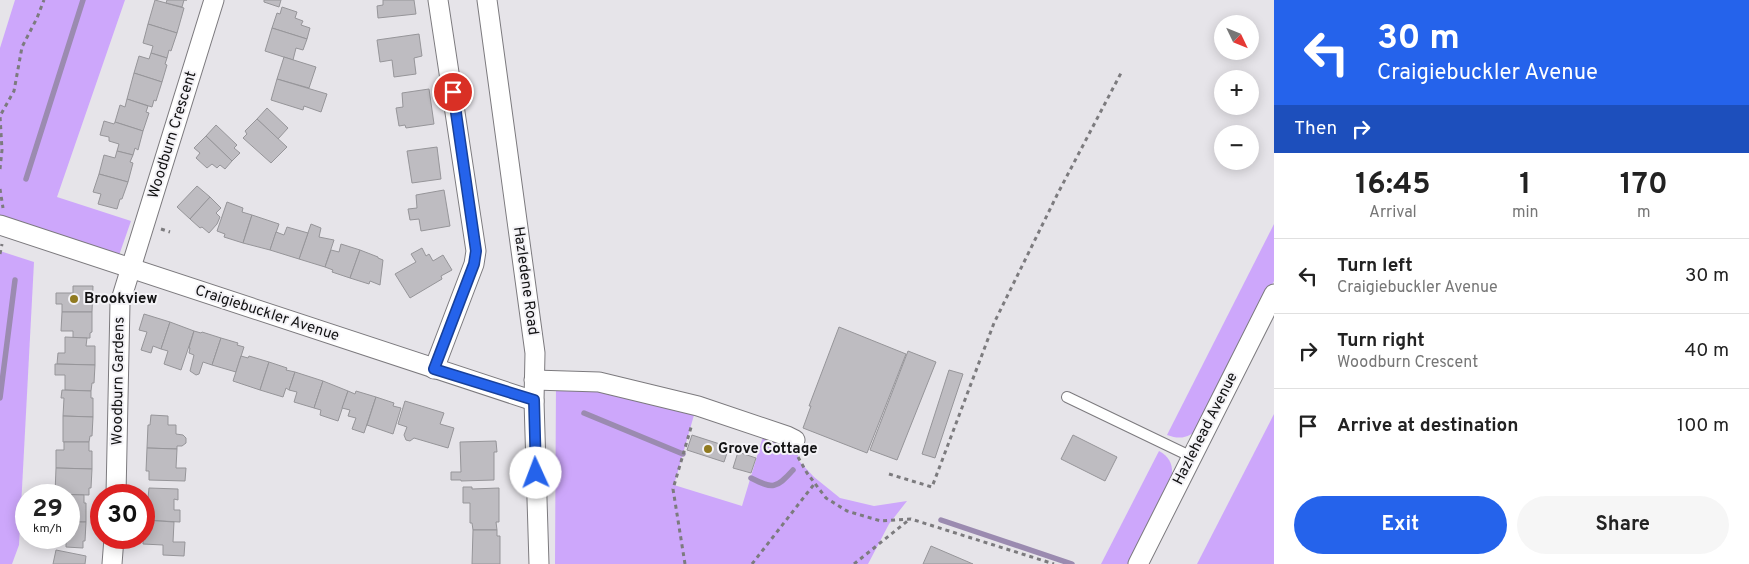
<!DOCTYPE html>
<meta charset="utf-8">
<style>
body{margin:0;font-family:Overpass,sans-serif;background:#f6f6f6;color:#222;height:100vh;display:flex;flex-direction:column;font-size:19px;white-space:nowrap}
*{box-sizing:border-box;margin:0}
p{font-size:16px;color:#767676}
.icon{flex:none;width:28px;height:28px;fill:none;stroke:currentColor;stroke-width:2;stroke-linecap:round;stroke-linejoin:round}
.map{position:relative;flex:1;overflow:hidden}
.panel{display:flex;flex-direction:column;background:#fff;width:475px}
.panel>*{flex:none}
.top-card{background:#2563eb;color:#fff;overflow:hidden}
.needle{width:32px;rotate:133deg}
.buttons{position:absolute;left:1214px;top:15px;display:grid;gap:10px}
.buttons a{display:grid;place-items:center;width:45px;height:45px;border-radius:50%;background:#fff;box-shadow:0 2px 12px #0003;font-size:25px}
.speed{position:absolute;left:15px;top:484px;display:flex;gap:10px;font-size:25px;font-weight:700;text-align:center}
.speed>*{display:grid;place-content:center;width:65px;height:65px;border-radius:50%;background:#fff;box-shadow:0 2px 12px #0003;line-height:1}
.speed small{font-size:12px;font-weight:400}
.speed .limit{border:8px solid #d22;background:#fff;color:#111}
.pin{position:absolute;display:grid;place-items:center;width:42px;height:42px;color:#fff;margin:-21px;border:2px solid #fff;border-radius:50%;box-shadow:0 1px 5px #0007}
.me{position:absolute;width:55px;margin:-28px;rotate:358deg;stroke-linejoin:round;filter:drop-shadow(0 0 4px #0008)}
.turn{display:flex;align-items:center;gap:18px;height:105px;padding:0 20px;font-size:22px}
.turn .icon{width:65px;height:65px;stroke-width:2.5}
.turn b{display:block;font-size:35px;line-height:42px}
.then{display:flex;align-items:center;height:48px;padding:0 20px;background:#0003;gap:10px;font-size:19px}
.eta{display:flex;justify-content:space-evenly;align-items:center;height:85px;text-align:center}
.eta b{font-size:30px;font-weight:700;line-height:35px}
.primary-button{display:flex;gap:10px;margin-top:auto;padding:10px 20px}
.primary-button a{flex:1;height:58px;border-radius:30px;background:#2563eb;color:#fff;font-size:20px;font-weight:700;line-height:58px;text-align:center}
.primary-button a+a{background:#f6f6f6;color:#222}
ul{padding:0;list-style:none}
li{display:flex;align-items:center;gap:15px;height:75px;padding:0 20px;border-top:1px solid #e0e0e0}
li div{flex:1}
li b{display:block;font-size:19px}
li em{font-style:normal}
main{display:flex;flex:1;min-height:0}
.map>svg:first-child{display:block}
</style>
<main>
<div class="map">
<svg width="1274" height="564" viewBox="0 0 1274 564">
<rect width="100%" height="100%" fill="#e6e4e9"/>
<g fill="#cda7fb">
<path d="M15 0H125L57 197 131 221 116 264 0 225V48Z"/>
<path d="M1274 224V281L1200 426C1190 438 1181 440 1167 435Z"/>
<path d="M0 251 34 262 19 545 12 564H0Z"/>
<path d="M556 382 580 385 694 415 674 485 742 506 764 433 795 440 799 461 814 477 840 498 874 506 907 501 889 524 868 564H555Z"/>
<path d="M1274 414V564H1197Z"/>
<path d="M1159 451C1170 457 1173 465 1172 477L1129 564H1101Z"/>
</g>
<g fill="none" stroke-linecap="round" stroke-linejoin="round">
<g stroke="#9b8bb0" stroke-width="5.5">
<path d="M26 179 83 0"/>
<path d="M0 398 15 280"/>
<path d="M584 413 683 454"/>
<path d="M751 478C773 489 776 489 793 470"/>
<path d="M941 520 1072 564"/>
</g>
</g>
<g fill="#bebcc1" stroke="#969599">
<path d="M155 0 184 8 177 33 148 24Z"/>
<path d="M167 0H187H184L182 7 166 3Z"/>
<path d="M264 0H281L279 7 264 2Z"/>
<path d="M383 0H414L416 14 378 18 377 6 383 5Z"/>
<path d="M282 7 297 12 295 18 303 21 301 25 310 28 307 39 272 28 277 13 280 14Z"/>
<path d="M148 24 177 33 171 51 169 50 167 58 151 53 153 46 143 43Z"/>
<path d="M272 28 307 39 303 50 296 48 293 60 265 51Z"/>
<path d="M419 34 422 56 414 58 416 74 394 77 392 60 380 62 377 40Z"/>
<path d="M151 53 167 58 165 64 167 65 162 82 134 73 139 56 149 59Z"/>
<path d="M284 57 316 67 309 88 277 79Z"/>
<path d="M134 73 162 82 156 101 154 100 152 107 127 99Z"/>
<path d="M277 79 327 94 321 112 304 106 303 110 271 100Z"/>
<path d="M429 89 434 124 406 128 405 125 399 126 396 108 403 107 402 93Z"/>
<path d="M127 99 148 106 146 112 149 113 143 131 115 122 120 105 125 107Z"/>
<path d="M267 108 288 128 278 139 257 119Z"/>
<path d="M257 119 287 147 271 163 243 138 247 134 245 131Z"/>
<path d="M104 121 114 124 115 122 143 131 138 150 135 148 133 155 117 151 119 144 109 141V137L100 135Z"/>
<path d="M216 125 237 145 234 148 240 153 232 161 206 136Z"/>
<path d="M206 136 232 161 225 169 220 165 217 168 212 164 207 168 196 158 200 153 194 148Z"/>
<path d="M437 147 441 179 412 183 407 151Z"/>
<path d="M117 151 133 155 130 162 133 163 128 182 99 174 104 155 115 158Z"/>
<path d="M99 174 128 182 122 199H120L117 209 98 204 101 194 93 192Z"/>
<path d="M197 186 210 197 190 219 177 207Z"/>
<path d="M444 190 450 226 421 231 419 219 410 220 408 209 417 208 416 195Z"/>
<path d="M210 197 221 208 216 213 220 217 217 224 209 233 202 227 200 228 190 219Z"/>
<path d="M227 202 243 208 242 212 252 215 243 243 224 237 225 234 217 231Z"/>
<path d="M252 215 279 224 270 250 243 243Z"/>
<path d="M311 224 321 228 319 237 334 240 325 267 299 259Z"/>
<path d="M287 227 308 233 299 259 270 250 276 232 284 235Z"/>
<path d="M341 244 360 250 350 278 332 272 333 270 325 267 331 250 339 252Z"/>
<path d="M422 248 426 256 429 254 433 261 443 255 452 270 441 276 442 279 410 298 395 274 416 262 411 254Z"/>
<path d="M360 250 378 257V258L383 260 380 285 370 281 369 284 350 278Z"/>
<path d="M73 286H93L92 312H62V304H56V293H73Z"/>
<path d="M62 312H92V332L90 333V338H73V331H61Z"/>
<path d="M144 314 170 322 161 349 153 346 151 353 141 350 147 332 139 330Z"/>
<path d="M170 322 194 331 181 370 164 364 168 351 161 349Z"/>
<path d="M839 327 906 354 867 453 803 428 811 406H809Z"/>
<path d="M194 331 201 333 202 332 221 338 212 365 203 362 199 374 196 375 190 371 194 355 189 353 190 348H189Z"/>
<path d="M65 337 87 338 86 346H95V365L57 364 58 353H65Z"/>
<path d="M221 338 238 343 237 345 244 347 236 372 212 365Z"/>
<path d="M908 351 936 362 897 460 870 450Z"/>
<path d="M241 356 248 358 249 356 269 362 260 390 233 381Z"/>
<path d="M269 362 287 368 286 370 295 372 289 390 286 388 283 397 260 390Z"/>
<path d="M55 364 95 365 94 383H92L91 391 65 390V375H55Z"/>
<path d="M949 370 963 374 935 458 922 454Z"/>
<path d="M295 372 323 381 314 408 294 402 297 392 289 390Z"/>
<path d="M323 381 348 391 338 421 320 415 321 410 314 408Z"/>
<path d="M62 390 91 391V398H93V417L63 416 64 398H61Z"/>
<path d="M348 391 355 394 356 391 376 397 364 433 352 429 356 418 348 416 350 410 342 408Z"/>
<path d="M376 397 394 403 393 406 401 408 393 434 367 425Z"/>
<path d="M405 401 444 413 440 424 454 428 448 448 414 438 410 441 406 440 404 435 407 427 398 424Z"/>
<path d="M151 415 168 416V425H176V434L183 435 186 438V443L182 446H177V449L147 448 148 425H150Z"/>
<path d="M63 416 93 417 92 436H90L89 442H63Z"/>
<path d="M692 435 729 447 724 462 687 450Z"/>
<path d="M1073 435 1117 457 1105 481 1061 459Z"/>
<path d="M496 441 497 452H494V480L461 481V480H451V472H461L460 442Z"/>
<path d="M64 442H89V451H92V469L56 468V450H64Z"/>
<path d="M147 448 177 449 176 468H186L185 481 149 480V471H146Z"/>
<path d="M738 452 756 458 751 473 733 468Z"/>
<path d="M56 468 92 469 91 488H89V495L55 494Z"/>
<path d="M463 487H472V489L499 488V522H496L497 530H473L472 523H470V503H463Z"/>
<path d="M149 488 178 489V500L174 499V510H180V522L144 520 145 497 148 498Z"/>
<path d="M52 494 84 495V503H86V522H69V495Z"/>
<path d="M144 520 174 522 173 542H185L184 556 163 555V545L143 544Z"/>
<path d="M69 522H86L85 541H83V548L66 547V541H55V538H69Z"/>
<path d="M473 530H497V536H500V564H472Z"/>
<path d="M931 546 973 564H923Z"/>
<path d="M56 550 86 556 85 564H53Z"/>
</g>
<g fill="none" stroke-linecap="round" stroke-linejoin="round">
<defs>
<path id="service" d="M1067 397 1192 457"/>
<g id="minor">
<path d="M487 0 535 353 534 401 539 564"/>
<path d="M0 225 534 401"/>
<path d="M434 369 474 264 476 251 438 0"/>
<path d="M534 380 599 382 698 406 787 436 795 440"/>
<path d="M116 495 120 303 214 0"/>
<path d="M112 564 114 538"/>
<path d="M1138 564 1274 294"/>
</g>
</defs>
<use href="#service" stroke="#7c7a7e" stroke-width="12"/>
<use href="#minor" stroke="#7c7a7e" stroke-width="21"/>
<g stroke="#7c7b7e" stroke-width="3" stroke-dasharray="4 4" stroke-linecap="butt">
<path d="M0 169 2 150 0 116 14 91 22 47 37 18 44 0"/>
<path d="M0 189 3 208"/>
<path d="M161 229 170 232"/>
<path d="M0 254 2 244"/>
<path d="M798 457 807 473 826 498 847 511 881 521 911 519 1054 564"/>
<path d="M889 474 932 487 994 323 1058 193 1121 73"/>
<path d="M685 564 673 489 692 424"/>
<path d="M752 564 815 483"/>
<path d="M854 564 910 519"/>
</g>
<use href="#service" stroke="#fff" stroke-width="10"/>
<use href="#minor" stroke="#fff" stroke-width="19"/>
</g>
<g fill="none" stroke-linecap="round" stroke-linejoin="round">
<defs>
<path id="route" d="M453 92 476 251 474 264 434 369 534 400 536 473"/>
</defs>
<use href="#route" stroke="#184099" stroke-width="12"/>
<use href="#route" stroke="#2563eb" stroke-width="9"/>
</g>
<g fill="#907a20" stroke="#f3f2f6" stroke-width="2">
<circle cx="74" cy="299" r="5"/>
<circle cx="708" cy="449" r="5"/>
</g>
<g text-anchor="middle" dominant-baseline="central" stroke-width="4" stroke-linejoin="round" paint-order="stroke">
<g font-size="15" fill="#121213" stroke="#f3f2f6">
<text transform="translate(173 135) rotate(-73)">Woodburn Crescent</text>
<text transform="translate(525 281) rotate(82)">Hazledene Road</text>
<text transform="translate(267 314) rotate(18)">Craigiebuckler Avenue</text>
<text transform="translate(119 381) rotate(-89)">Woodburn Gardens</text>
<text transform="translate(1206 429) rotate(-63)">Hazlehead Avenue</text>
</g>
<g font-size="15" font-weight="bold" fill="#121213" stroke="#f3f2f6" text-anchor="start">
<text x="84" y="299">Brookview</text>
<text x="718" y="449">Grove Cottage</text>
</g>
</g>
</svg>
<div class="buttons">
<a><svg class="needle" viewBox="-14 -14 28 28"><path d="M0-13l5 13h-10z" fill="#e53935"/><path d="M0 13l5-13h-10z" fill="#767676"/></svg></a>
<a>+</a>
<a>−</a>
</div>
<div class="speed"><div>29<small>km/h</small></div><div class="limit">30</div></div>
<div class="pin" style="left:453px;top:92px;background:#d93025"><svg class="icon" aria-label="arrive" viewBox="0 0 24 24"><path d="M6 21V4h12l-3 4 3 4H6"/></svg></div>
<svg class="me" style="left:536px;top:473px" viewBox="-20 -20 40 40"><circle r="19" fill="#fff"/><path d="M0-13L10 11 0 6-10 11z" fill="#2563eb"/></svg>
</div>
<section class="panel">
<div class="top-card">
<div class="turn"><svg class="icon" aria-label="left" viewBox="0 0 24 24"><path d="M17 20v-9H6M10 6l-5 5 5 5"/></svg><div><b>30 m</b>Craigiebuckler Avenue</div></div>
<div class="then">Then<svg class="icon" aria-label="right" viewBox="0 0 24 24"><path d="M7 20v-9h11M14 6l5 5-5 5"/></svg></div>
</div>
<div class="eta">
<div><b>16:45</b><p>Arrival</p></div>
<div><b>1</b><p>min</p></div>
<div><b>170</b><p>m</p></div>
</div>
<ul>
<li><svg class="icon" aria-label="left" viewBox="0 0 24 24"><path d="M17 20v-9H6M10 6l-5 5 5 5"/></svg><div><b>Turn left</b><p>Craigiebuckler Avenue</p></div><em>30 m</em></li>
<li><svg class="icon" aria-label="right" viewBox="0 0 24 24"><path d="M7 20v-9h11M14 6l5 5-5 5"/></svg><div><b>Turn right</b><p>Woodburn Crescent</p></div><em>40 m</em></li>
<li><svg class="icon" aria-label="arrive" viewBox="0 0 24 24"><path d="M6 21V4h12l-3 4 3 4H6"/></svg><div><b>Arrive at destination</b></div><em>100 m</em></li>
</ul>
<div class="primary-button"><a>Exit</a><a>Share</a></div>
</section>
</main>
